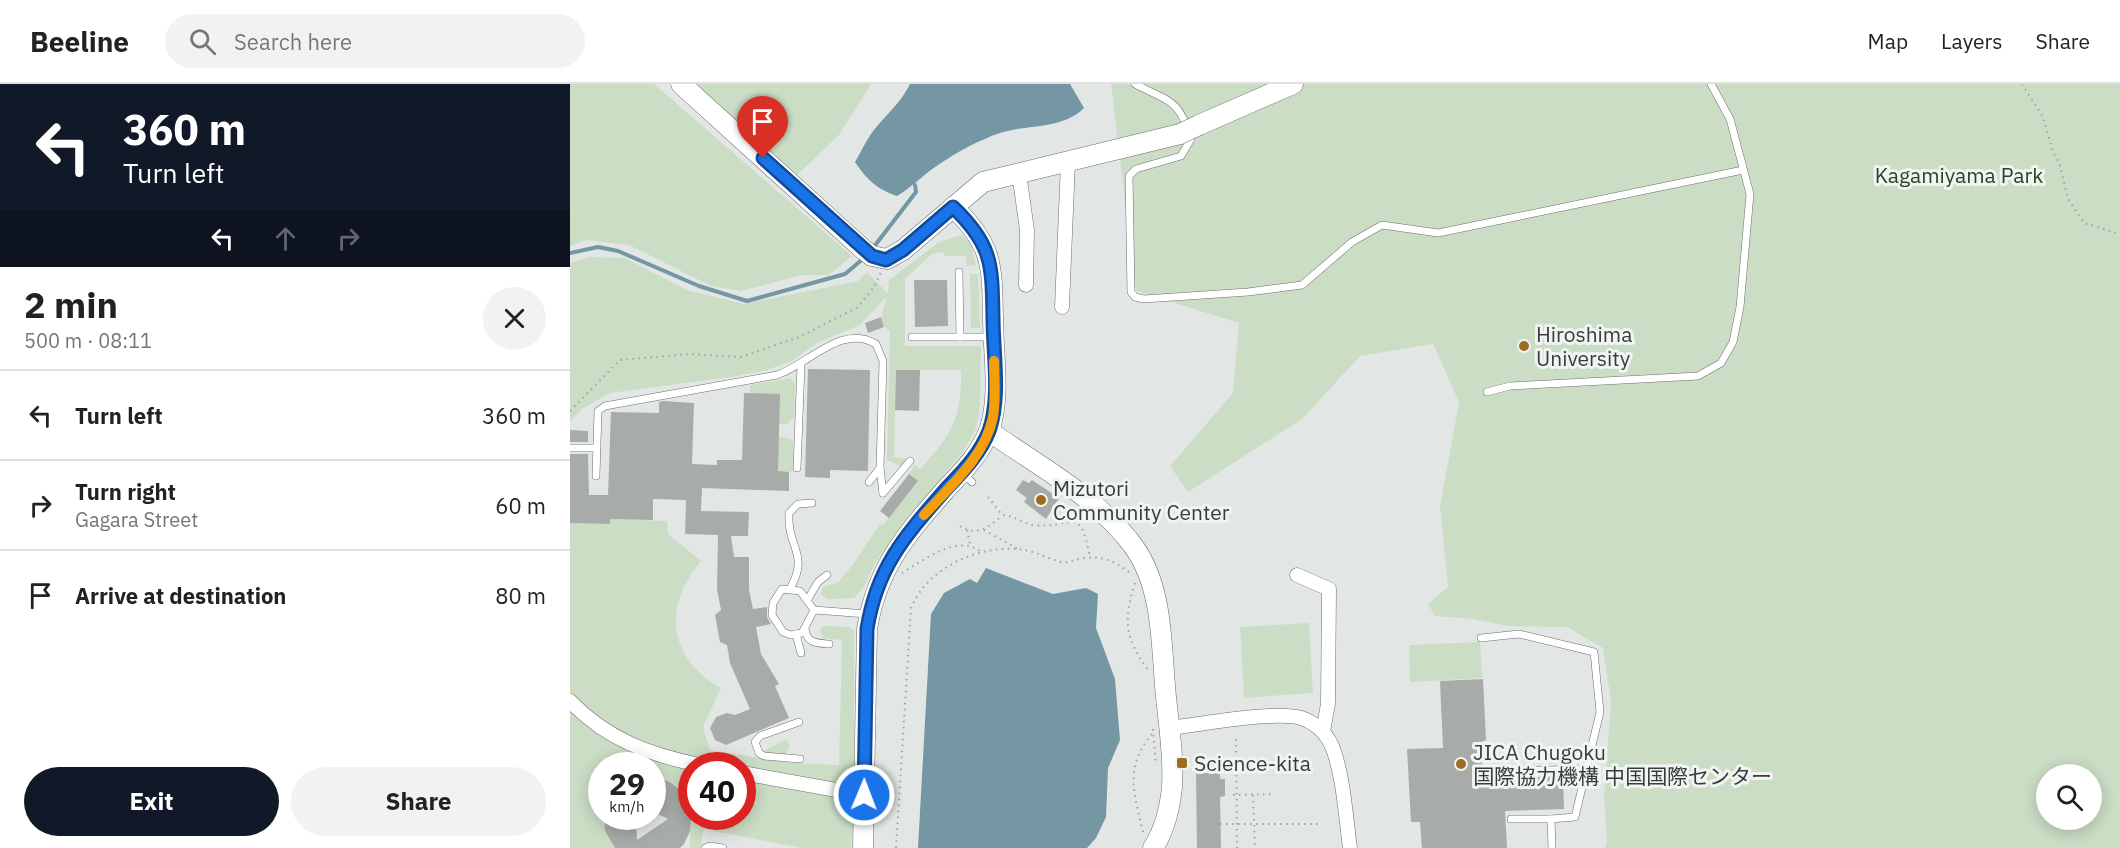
<!DOCTYPE html>
<meta charset="utf-8">
<style>
body{margin:0;font-family:"IBM Plex Sans","Noto Sans JP",sans-serif;background:#f2f2f2;color:#222;height:100vh;display:flex;flex-direction:column;font-size:22px;white-space:nowrap}
*{box-sizing:border-box;margin:0}
p{font-size:20px;color:#767676}
.icon{flex:none;width:33px;height:33px;fill:none;stroke:currentColor;stroke-width:2;stroke-linecap:round;stroke-linejoin:round}
.map{position:relative;flex:1;overflow:hidden}
.side{display:flex;flex-direction:column;background:#fff;width:570px}
.side>*{flex:none}
.banner{background:#111827;color:#fff;overflow:hidden}
.fabs{position:absolute;left:1466px;top:680px;display:grid;gap:12px}
.fabs a{display:grid;place-items:center;width:66px;height:66px;border-radius:50%;background:#fff;box-shadow:0 3px 15px #0003;font-size:30px}
.speed{position:absolute;left:18px;top:668px;display:flex;gap:12px;font-size:30px;font-weight:700;text-align:center}
.speed>*{display:grid;place-content:center;width:78px;height:78px;border-radius:50%;background:#fff;box-shadow:0 3px 15px #0003;line-height:1}
.speed small{font-size:15px;font-weight:400}
.speed .limit{border:9px solid #d22;background:#fff;color:#111}
.pin{position:absolute;display:grid;place-items:center;width:51px;height:51px;color:#fff;margin:-62px -26px;border-radius:50% 50% 50% 0;rotate:-45deg;box-shadow:0 0 6px #0007}
.pin .icon{rotate:45deg}
.me{position:absolute;width:66px;margin:-33px;rotate:1deg;stroke-linejoin:round;filter:drop-shadow(0 0 4px #0008)}
.turn{display:flex;align-items:center;gap:21px;height:126px;padding:0 24px;font-size:27px}
.turn .icon{width:78px;height:78px;stroke-width:2.5}
.turn b{display:block;font-size:42px;line-height:51px}
.lanes{display:flex;align-items:center;height:57px;padding:0 24px;background:#0003;justify-content:center;gap:30px;direction:ltr}
.lanes .off{opacity:.35}
.round{display:grid;place-items:center;flex:none;width:63px;height:63px;border-radius:32px;background:#f2f2f2}
.head{display:flex;align-items:center;justify-content:space-between;height:102px;padding:0 24px}
h1{font-size:36px;font-weight:700;line-height:45px}
.cta{display:flex;gap:12px;margin-top:auto;padding:12px 24px}
.cta a{flex:1;height:69px;border-radius:36px;background:#111827;color:#fff;font-size:24px;font-weight:700;line-height:69px;text-align:center}
.cta a+a{background:#f2f2f2;color:#222}
ul{padding:0;list-style:none}
li{display:flex;align-items:center;gap:18px;height:90px;padding:0 24px;border-top:2px solid #e0e0e0}
li div{flex:1}
li b{display:block;font-size:22px}
li em{font-style:normal}
header{display:flex;align-items:center;gap:36px;box-sizing:border-box;height:84px;padding:0 30px;background:#fff;border-bottom:2px solid #e0e0e0}
header strong{font-size:28px}
nav{display:flex;gap:33px;margin-inline-start:auto;font-size:21px}
.search{width:420px;height:54px;background:#f2f2f2;display:flex;align-items:center;gap:15px;box-sizing:border-box;padding:0 21px;border-radius:33px;color:#767676;font-size:22px}
main{display:flex;flex:1;min-height:0}
.map>svg:first-child{display:block}
</style>
<header>
<strong>Beeline</strong>
<div class="search"><svg class="icon" aria-label="search" viewBox="0 0 24 24"><circle cx="10" cy="10" r="6"/><path d="M15 15l6 6"/></svg>Search here</div>
<nav><a>Map</a><a>Layers</a><a>Share</a></nav>
</header>
<main>
<section class="side">
<div class="banner">
<div class="turn"><svg class="icon" aria-label="left" viewBox="0 0 24 24"><path d="M17 20v-9H6M10 6l-5 5 5 5"/></svg><div><b>360 m</b>Turn left</div></div>
<div class="lanes"><svg class="icon" aria-label="left" viewBox="0 0 24 24"><path d="M17 20v-9H6M10 6l-5 5 5 5"/></svg><svg class="icon off" aria-label="ahead" viewBox="0 0 24 24"><path d="M12 20V5M6 11l6-6 6 6"/></svg><svg class="icon off" aria-label="right" viewBox="0 0 24 24"><path d="M7 20v-9h11M14 6l5 5-5 5"/></svg></div>
</div>
<div class="head"><div><h1>2 min</h1><p>500 m · 08:11</p></div><a class="round"><svg class="icon" aria-label="close" viewBox="0 0 24 24"><path d="M6 6l12 12M18 6L6 18"/></svg></a></div>
<ul>
<li><svg class="icon" aria-label="left" viewBox="0 0 24 24"><path d="M17 20v-9H6M10 6l-5 5 5 5"/></svg><div><b>Turn left</b></div><em>360 m</em></li>
<li><svg class="icon" aria-label="right" viewBox="0 0 24 24"><path d="M7 20v-9h11M14 6l5 5-5 5"/></svg><div><b>Turn right</b><p>Gagara Street</p></div><em>60 m</em></li>
<li><svg class="icon" aria-label="arrive" viewBox="0 0 24 24"><path d="M6 21V4h12l-3 4 3 4H6"/></svg><div><b>Arrive at destination</b></div><em>80 m</em></li>
</ul>
<div class="cta"><a>Exit</a><a>Share</a></div>
</section>
<div class="map">
<svg width="1550" height="764" viewBox="0 0 1550 764">
<rect width="100%" height="100%" fill="#e2e7e6"/>
<g fill="#cbddc5" fill-rule="evenodd">
<path d="M0 0H84L282 172 259 191H233L171 207 141 202 59 161 16 156 0 162Z"/>
<path d="M123 0H301L269 51 226 92Z"/>
<path d="M541 0H1550V764H1035L1037 757 1034 715 1041 617 1033 564 997 543 938 542 903 535 865 532 858 520 878 503 870 423 889 318 863 260 790 272 732 335 618 408 600 382 663 309 669 239 566 207ZM1476 690H1521V735H1476Z"/>
<path d="M391 151 400 159 406 181 397 182 396 172H374V168L362 170 335 195V262H411L410 322 406 345 393 368 341 429 304 481 294 503 284 514 257 515 251 510C253 498 260 503 268 498 279 489 301 453 310 440L313 441 348 398 339 390 345 381 350 385C382 352 392 333 391 286H326L324 373 337 375 331 382 317 376 320 247C306 238 314 225 317 212L290 241 247 259 222 277 194 287 161 293 40 309 12 325 0 338V179L20 173 55 174 117 206 174 220 288 197 297 188 318 210 319 196 369 158Z"/>
<path d="M400 190H408L410 244H401Z"/>
<path d="M220 294 225 299 224 333 217 340H209L180 309V301Z"/>
<path d="M209 352 223 356V388H214L194 396Z"/>
<path d="M40 435 97 437 98 450 131 477C92 523 98 574 151 604L133 643 140 666 221 679 269 681 272 556 253 554 250 545 254 542 279 543 284 547V696L275 703 82 664 49 648 24 631 0 608V439L39 440Z"/>
<path d="M739 539 743 609 674 614 670 543Z"/>
<path d="M910 558 912 594 840 598 839 561Z"/>
<path d="M0 624C32 659 76 676 121 685L122 732H172L173 695 276 714C288 725 281 749 281 764H232L134 745 130 764H120C121 734 121 697 83 692L82 681H32V732H34L35 747 45 764H0Z"/>
<path d="M215 656 218 657 220 663 214 672 197 670 193 667Z"/>
</g>
<g fill="#7596a3">
<path d="M340 0H500L514 24C492 46 458 40 430 49 409 56 387 68 368 81 353 91 342 103 327 112 307 105 297 96 285 78 292 66 298 52 308 41 320 27 331 18 340 0Z"/>
<path d="M416 484 483 510 516 504 528 510 526 544 545 595 550 656 538 684 536 733 526 754 517 764H348L361 530 374 509 400 495 407 499Z"/>
</g>
<g fill="none" stroke-linecap="round" stroke-linejoin="round">
<g stroke="#7596a3" stroke-width="4">
<path d="M303 164 346 108 345 101"/>
<path d="M0 169 28 163 48 167 129 202 177 217 275 190 294 174"/>
</g>
</g>
<g fill="#a8aca9">
<path d="M344 196H377L378 242 345 243Z"/>
<path d="M311 233 314 243 298 249 295 239Z"/>
<path d="M238 285 300 286 298 387 260 386V394L235 393Z"/>
<path d="M326 286H350L349 327 325 326Z"/>
<path d="M174 309 210 310 208 387 219 388V407L132 404 131 427 179 428 178 452H161L164 473H179V506L183 525 197 523V533L201 540 186 543 191 570 209 600 205 602 219 634 156 661 145 656 140 644 146 633 157 629 165 631 180 625 160 579 157 561 150 558 145 531 151 526 147 505 148 451 115 450 116 416 83 415V436L40 435V440L0 439V370H18L19 411H38L41 328 89 329V318L93 317 124 319 122 380 147 381V376H172Z"/>
<path d="M0 346 18 347V358H0Z"/>
<path d="M339 390 348 397 319 434 310 427Z"/>
<path d="M453 396 459 399 462 396 489 414 476 435 454 418 457 414 446 406Z"/>
<path d="M913 595 916 656 911 658 912 682 907 686 908 691 912 695 993 692 994 725 935 727 937 764H852L850 738H841L837 665 873 664 870 597Z"/>
<path d="M626 689H650V695H655V712L650 713 651 764H627Z"/>
<path d="M82 691 100 698 111 707 118 719 121 733 120 747 114 760 110 764H45L35 747 34 732H66L67 756 98 735 82 727Z"/>
</g>
<g fill="none" stroke-linecap="round" stroke-linejoin="round">
<defs>
<g id="lane">
<path d="M565 0C599 18 609 14 621 55L611 72 566 85 559 92 561 208 565 213 574 215 678 208 732 201 782 158 812 141 868 149 1173 86"/>
<path d="M389 188 390 253"/>
<path d="M342 253H421"/>
<path d="M917 308 940 302 1128 292 1151 279 1163 258 1170 223 1180 110 1160 35 1141 0"/>
<path d="M0 364H26"/>
<path d="M227 384 231 281"/>
<path d="M310 384 313 409"/>
<path d="M392 389 402 398"/>
<path d="M26 392 28 327 35 322 207 291C239 280 272 239 306 260L313 277 310 384 299 398"/>
<path d="M313 409 340 377"/>
<path d="M220 505C240 469 217 465 219 429L228 420 242 419"/>
<path d="M238 515 248 498 257 491"/>
<path d="M244 526 232 549 221 551 213 548 202 531 203 519 212 505 230 507 244 526 297 530"/>
<path d="M235 545C237 559 245 559 259 560"/>
<path d="M226 550 231 569"/>
<path d="M911 554 949 550 1024 568 1030 628 1005 733 981 735"/>
<path d="M229 638 190 652 185 658 189 669 194 672 230 675"/>
<path d="M912 688 1016 685"/>
<path d="M941 735H981L982 764"/>
<path d="M135 764 140 762 153 764"/>
</g>
<g id="street">
<path d="M449 89 457 146 456 201"/>
<path d="M492 223 498 78"/>
<path d="M727 491 759 505 758 620 753 647"/>
<path d="M0 617C36 655 80 671 130 681"/>
<path d="M599 644C629 641 706 626 731 634 744 638 755 648 761 660 773 686 776 735 780 764"/>
<path d="M172 689 294 711"/>
</g>
<g id="secondary">
<path d="M111 0 294 166 302 172 317 175 333 166 413 98 610 50"/>
<path d="M629 41 723 0"/>
<path d="M419 347C468 382 528 413 564 463 594 505 591 564 596 613 599 643 604 673 602 703 600 723 594 747 583 764"/>
<path d="M293 764 297 545C307 483 336 451 376 405 393 387 410 370 419 347 431 313 423 269 423 234 422 181 423 161 383 123"/>
</g>
</defs>
<use href="#lane" stroke="#6a6e6d" stroke-width="8"/>
<use href="#street" stroke="#6a6e6d" stroke-width="15"/>
<use href="#secondary" stroke="#6a6e6d" stroke-width="21"/>
<g stroke="#9fa3a2" stroke-width="2" stroke-dasharray="1.5 4.5" stroke-linecap="butt">
<path d="M1452 0 1473 33 1483 68 1490 81 1498 115 1514 139 1550 150"/>
<path d="M0 327 50 276 120 270 171 273 229 253 288 223 305 202 311 188"/>
<path d="M418 413 432 431C445 431 452 440 464 441 502 446 509 417 520 473"/>
<path d="M390 442C407 453 418 443 432 432"/>
<path d="M397 446 400 460"/>
<path d="M414 446 448 465"/>
<path d="M332 489C354 476 387 450 410 467"/>
<path d="M565 499C553 537 555 554 578 586"/>
<path d="M583 645 586 681"/>
<path d="M666 655 667 764"/>
<path d="M663 711 705 710"/>
<path d="M683 711 685 764"/>
<path d="M650 740H751"/>
<path d="M573 748C564 710 554 683 582 650"/>
<path d="M326 764 341 524C357 485 405 462 447 465 463 466 476 474 491 478 498 479 503 476 509 475 531 470 544 477 560 489"/>
</g>
<use href="#lane" stroke="#fff" stroke-width="7"/>
<use href="#street" stroke="#fff" stroke-width="14"/>
<use href="#secondary" stroke="#fff" stroke-width="20"/>
<defs>
<path id="secondary-bridge" d="M610 50 629 41"/>
</defs>
<use href="#secondary-bridge" stroke="#6a6e6d" stroke-width="21" stroke-linecap="butt"/>
<use href="#secondary-bridge" stroke="#fff" stroke-width="20"/>
</g>
<g fill="none" stroke-linecap="round" stroke-linejoin="round">
<defs>
<path id="route" d="M193 74 302 172 316 176 333 166 383 123C423 161 422 181 423 234 423 269 431 313 419 347 410 370 393 387 376 405 336 451 307 482 297 545L294 711"/>
</defs>
<use href="#route" stroke="#114b97" stroke-width="15"/>
<use href="#route" stroke="#1a73e8" stroke-width="10"/>
<path stroke="#f59e0b" stroke-width="10" d="M354 431C380 402 415 373 423 333 426 315 424 295 424 277"/>
</g>
<g fill="#9c6c1f" stroke="#f0f5f3" stroke-width="2">
<circle cx="954" cy="262" r="6"/>
<circle cx="471" cy="416" r="6"/>
<rect x="606" y="673" width="12" height="12" rx="3"/>
<circle cx="891" cy="680" r="6"/>
</g>
<g text-anchor="middle" dominant-baseline="central" stroke-width="6" stroke-linejoin="round" paint-order="stroke">
<g font-size="21" fill="#29451e" stroke="#f0f5f3">
<text x="1389" y="91">Kagamiyama Park</text>
</g>
<g font-size="21" fill="#3a3c3b" stroke="#f0f5f3" text-anchor="start">
<text x="966" y="250">Hiroshima<tspan x="966" dy="24">University</tspan></text>
<text x="483" y="404">Mizutori<tspan x="483" dy="24">Community Center</tspan></text>
<text x="903" y="668">JICA Chugoku<tspan x="903" dy="24">国際協力機構 中国国際センター</tspan></text>
<text x="624" y="679">Science-kita</text>
</g>
</g>
</svg>
<div class="fabs">
<a><svg class="icon" aria-label="search" viewBox="0 0 24 24"><circle cx="10" cy="10" r="6"/><path d="M15 15l6 6"/></svg></a>
</div>
<div class="speed"><div>29<small>km/h</small></div><div class="limit">40</div></div>
<div class="pin" style="left:193px;top:74px;background:#d93025"><svg class="icon" aria-label="arrive" viewBox="0 0 24 24"><path d="M6 21V4h12l-3 4 3 4H6"/></svg></div>
<svg class="me" style="left:294px;top:711px" viewBox="-20 -20 40 40"><circle r="17" fill="#1a73e8" stroke="#fff" stroke-width="3"/><path d="M0-11L8 9 0 5-8 9z" fill="#fff"/></svg>
</div>
</main>
